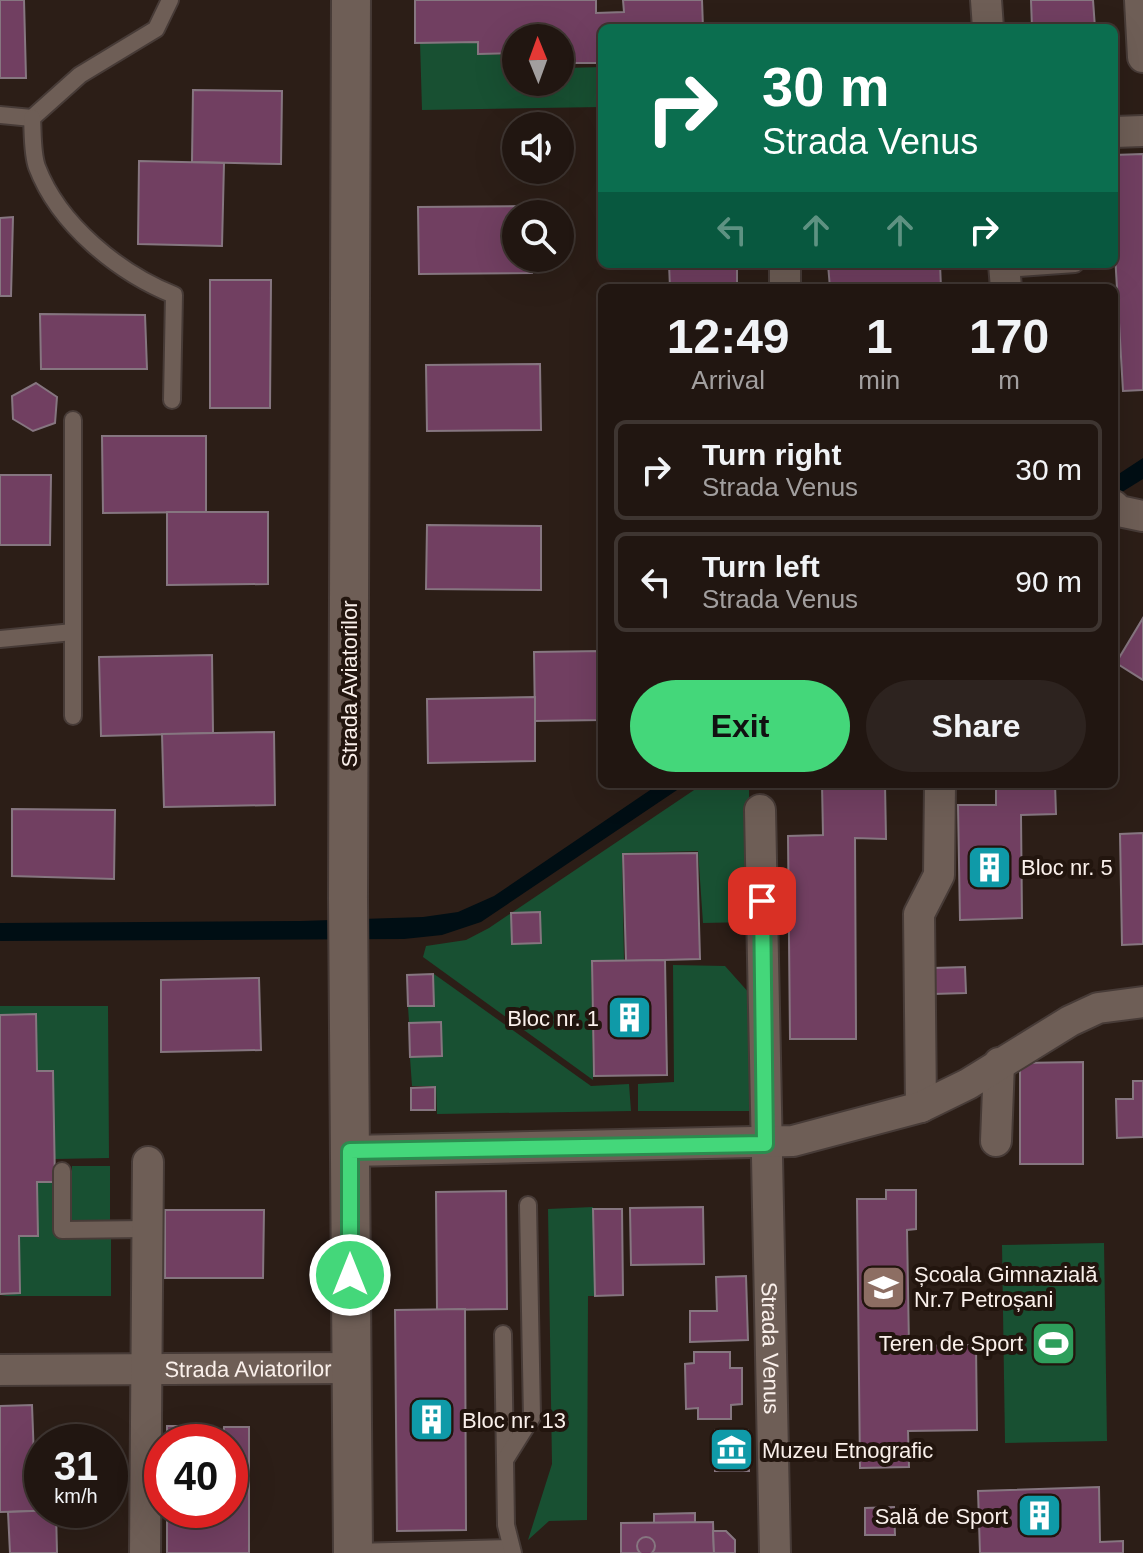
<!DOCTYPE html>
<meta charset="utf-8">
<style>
body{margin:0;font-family:Arial,sans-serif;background:#2d231f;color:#f1f3f6;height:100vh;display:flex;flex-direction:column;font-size:30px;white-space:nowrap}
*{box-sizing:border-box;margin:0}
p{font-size:26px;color:#a29f9f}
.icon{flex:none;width:44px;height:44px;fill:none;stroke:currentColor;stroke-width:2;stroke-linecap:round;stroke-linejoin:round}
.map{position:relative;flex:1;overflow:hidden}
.panel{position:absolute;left:598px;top:284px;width:520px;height:504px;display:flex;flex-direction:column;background:#211611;border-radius:12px;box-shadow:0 8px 32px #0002,0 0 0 2px #3e3531}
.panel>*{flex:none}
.top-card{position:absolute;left:598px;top:24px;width:520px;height:244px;border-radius:12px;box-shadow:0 8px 32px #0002,0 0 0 2px #3e3531;background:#0b6e4f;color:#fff;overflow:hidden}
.needle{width:52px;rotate:359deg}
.tools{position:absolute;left:502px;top:24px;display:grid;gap:16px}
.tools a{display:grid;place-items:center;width:72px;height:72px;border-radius:50%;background:#211611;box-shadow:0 8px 32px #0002,0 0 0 2px #3e3531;font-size:40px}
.speed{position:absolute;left:24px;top:1424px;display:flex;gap:16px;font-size:40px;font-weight:700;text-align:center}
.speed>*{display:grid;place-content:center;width:104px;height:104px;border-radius:50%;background:#211611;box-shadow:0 8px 32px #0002,0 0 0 2px #3e3531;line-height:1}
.speed small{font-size:20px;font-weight:400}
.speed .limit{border:12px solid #d22;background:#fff;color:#111}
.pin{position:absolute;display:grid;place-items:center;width:68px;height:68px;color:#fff;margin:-34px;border-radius:16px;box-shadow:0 4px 12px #0006}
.me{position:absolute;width:88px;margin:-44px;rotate:0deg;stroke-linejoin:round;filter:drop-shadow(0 0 6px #0008)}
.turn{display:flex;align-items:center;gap:28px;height:168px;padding:0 32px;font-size:36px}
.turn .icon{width:104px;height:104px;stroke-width:2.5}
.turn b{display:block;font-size:56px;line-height:68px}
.lanes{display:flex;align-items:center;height:76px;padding:0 32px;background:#0003;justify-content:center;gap:40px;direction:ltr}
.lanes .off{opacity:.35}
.eta{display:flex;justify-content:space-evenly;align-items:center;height:136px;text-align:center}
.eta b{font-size:48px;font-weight:700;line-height:56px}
.primary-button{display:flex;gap:16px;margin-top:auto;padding:16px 32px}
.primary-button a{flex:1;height:92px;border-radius:48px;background:#44d77a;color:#111;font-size:32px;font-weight:700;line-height:92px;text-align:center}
.primary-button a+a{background:#2d231f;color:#f1f3f6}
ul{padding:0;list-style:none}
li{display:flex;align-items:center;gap:24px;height:100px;margin:0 16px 12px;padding:0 16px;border:4px solid #3e3531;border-radius:12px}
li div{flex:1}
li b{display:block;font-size:30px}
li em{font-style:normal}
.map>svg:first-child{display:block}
</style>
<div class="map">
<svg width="1143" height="1553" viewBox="0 0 1143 1553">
<rect width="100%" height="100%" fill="#2c1e17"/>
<g fill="#185032">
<path d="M420 42H477V54L516 55V82H560V56H565L566 68 602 67V107L422 110Z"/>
<path d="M703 784H749L750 922 703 923 698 851 622 853 624 961H591L593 1080 423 957 426 946 466 940 489 928Z"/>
<path d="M673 965 725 966 750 994 752 1111H638V1084L674 1082Z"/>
<path d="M434 974 591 1086 629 1084 631 1111 437 1114 436 1086H412L410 1058 442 1056 440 1022H409L408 1007 434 1006Z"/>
<path d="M0 1006H108L109 1158 55 1159 53 1071H37L36 1014 0 1015Z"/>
<rect x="72" y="1166" width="38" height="54"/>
<path d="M37 1182H55L56 1235 111 1237V1296H0L20 1293 19 1236Z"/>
<path d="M593 1207 595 1296H588L587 1520 549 1521 528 1540 552 1464 548 1209Z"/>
<path d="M1104 1243 1107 1441 1005 1443 1002 1245Z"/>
</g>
<g fill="#000e14">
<path d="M1143 458V479L1114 497V477Z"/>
<path d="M659 784H686L481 922 442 935 404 939 0 941V923L301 921 423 917 458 912 494 896Z"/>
</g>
<g fill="#713f61" stroke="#867680" stroke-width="2">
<path d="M0 0H24L26 78H0Z"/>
<path d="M415 0H596V13L624 12 623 0H702L703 28H602V63H571V52H560V38H516V53L478 54V42L415 43Z"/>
<path d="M1031 0H1093L1095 28H1032Z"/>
<path d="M193 90 282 91 281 164 192 162Z"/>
<path d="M1143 154V390L1123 391 1114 237V155Z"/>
<path d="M139 161 224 163 222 246 138 244Z"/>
<path d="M531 206V214H516V258H532V273L419 274 418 207Z"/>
<path d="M13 217 11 296H0V218Z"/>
<path d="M669 264H737V288H670Z"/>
<path d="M828 264H940L941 288H830Z"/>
<path d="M210 280H271L270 408H210Z"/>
<path d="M40 314 145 315 147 369H41Z"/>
<path d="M540 364 541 430 427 431 426 365Z"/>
<path d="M36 383 57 397 55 423 33 431 13 419 12 396Z"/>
<path d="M102 436H206V512L103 513Z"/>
<path d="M0 475H51L50 545H0Z"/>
<path d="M167 512H268V584L167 585Z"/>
<path d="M427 525 541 526V590L426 589Z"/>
<path d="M1143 618V680L1116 663Z"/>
<path d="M602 651V720L535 721 534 652Z"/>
<path d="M212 655 213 733 101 736 99 657Z"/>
<path d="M535 697V761L428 763 427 699Z"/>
<path d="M274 732 275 805 164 807 162 734Z"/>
<path d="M822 784H885L886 839 855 838 856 1039H790L788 836 823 835Z"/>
<path d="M996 784H1055L1056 814 1021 815 1022 918 960 920 958 805H996Z"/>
<path d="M12 809 115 810 114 879 12 876Z"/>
<path d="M1143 833V944L1122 945 1120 834Z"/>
<path d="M697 853 700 959 626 961 623 854Z"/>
<path d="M540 912 541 943 512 944 511 913Z"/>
<path d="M665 960 667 1075 594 1076 592 961Z"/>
<path d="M965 967 966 993 933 994V968Z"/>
<path d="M433 974 434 1006H408L407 975Z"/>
<path d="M259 978 261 1050 161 1052V980Z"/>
<path d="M36 1014 37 1071H53L55 1182H37L38 1236H19L20 1293 0 1294V1015Z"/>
<path d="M441 1022 442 1056 410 1057 409 1023Z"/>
<path d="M1083 1062V1164H1020V1063Z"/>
<path d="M1133 1081H1143V1137L1117 1138 1116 1099H1133Z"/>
<path d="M435 1087V1110H411V1088Z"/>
<path d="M886 1190H916V1229L907 1230 909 1346 976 1345 977 1430 908 1431 909 1467 860 1468 857 1199H886Z"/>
<path d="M506 1191 507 1309 437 1310 436 1192Z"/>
<path d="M703 1207 704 1264 631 1265 630 1208Z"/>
<path d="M593 1209H622L623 1295 595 1296Z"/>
<path d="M165 1210H264L263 1278H165Z"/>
<path d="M746 1276 748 1340 690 1342V1311H717L716 1277Z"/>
<path d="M465 1309 466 1530 397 1531 395 1310Z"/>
<path d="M694 1352H730V1368H742V1404L731 1405V1419H698V1408L686 1409 685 1364 694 1363Z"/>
<path d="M32 1405 36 1511 0 1512V1406Z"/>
<path d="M167 1426H198V1438H223L224 1427H249V1553H167V1510H230V1442H167Z"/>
<path d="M715 1430H748L749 1471H715Z"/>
<path d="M1099 1487 1100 1542 1123 1541V1553H980L978 1491Z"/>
<path d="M894 1507 895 1535H865V1508Z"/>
<path d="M56 1510 57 1553H10L8 1512Z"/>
<path d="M695 1513V1523H654V1514Z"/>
<path d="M713 1522 714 1553H621V1523Z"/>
<path d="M713 1531H726L735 1540V1553H714Z"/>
<circle cx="646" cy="1546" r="9"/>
</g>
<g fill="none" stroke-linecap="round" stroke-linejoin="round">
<defs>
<g id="service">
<path d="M0 115 32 118 80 75 156 29 170 0"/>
<path d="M32 118C33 133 32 153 37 167 59 225 119 273 174 295L172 400"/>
<path d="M1004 269 1075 264"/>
<path d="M0 639 73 632"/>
<path d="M73 716V420"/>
<path d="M62 1171V1230L146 1229"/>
<path d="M503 1334 505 1460"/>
<path d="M353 1552 511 1548"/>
<path d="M513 1553 506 1525 505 1460 532 1417 528 1205"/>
</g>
<g id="minor">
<path d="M986 0 988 28"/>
<path d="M1140 0 1143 57"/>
<path d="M1114 132 1143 131"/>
<path d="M1004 264 1006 288"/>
<path d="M785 265V288"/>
<path d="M1114 506 1119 511 1143 516"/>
<path id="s1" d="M760 810 775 1553"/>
<path d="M921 1107 919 914 939 875 940 784"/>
<path d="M996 1141 999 1063"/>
<path d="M350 1151 793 1141 921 1107 968 1084 1070 1021 1098 1008 1143 1002"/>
<path id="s2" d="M0 1370 351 1368"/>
<path d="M145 1553 148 1162"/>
</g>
<path id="tertiary" d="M351 0 348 898 353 1553"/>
</defs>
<use href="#service" stroke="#473b37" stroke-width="20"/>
<use href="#minor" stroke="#473b37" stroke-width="34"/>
<use href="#tertiary" stroke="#473b37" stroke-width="42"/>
<use href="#service" stroke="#6e5e56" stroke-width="16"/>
<use href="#minor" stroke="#6e5e56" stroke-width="30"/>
<use href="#tertiary" stroke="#6e5e56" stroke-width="38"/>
</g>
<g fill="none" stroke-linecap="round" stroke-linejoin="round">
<defs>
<path id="route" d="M350 1275V1151L765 1144 762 901"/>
</defs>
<use href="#route" stroke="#2c8c4f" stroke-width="20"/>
<use href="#route" stroke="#44d77a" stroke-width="14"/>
</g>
<defs>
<symbol id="building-square" viewBox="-11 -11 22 22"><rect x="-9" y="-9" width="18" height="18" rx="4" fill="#0f9aa8" stroke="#22150e"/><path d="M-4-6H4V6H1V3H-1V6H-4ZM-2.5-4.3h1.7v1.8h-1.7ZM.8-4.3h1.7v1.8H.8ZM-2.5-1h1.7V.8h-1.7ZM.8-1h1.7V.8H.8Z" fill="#fff"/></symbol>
<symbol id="school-square" viewBox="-11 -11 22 22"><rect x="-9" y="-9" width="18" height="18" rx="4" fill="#8d6e63" stroke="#22150e"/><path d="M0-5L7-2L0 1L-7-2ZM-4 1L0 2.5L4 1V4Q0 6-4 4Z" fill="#fff"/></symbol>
<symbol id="stadium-square" viewBox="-11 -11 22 22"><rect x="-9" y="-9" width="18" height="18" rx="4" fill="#2e9e5b" stroke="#22150e"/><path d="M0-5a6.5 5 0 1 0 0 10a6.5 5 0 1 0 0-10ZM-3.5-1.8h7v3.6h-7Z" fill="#fff"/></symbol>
<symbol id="museum-square" viewBox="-11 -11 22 22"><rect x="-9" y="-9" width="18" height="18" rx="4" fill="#0f9aa8" stroke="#22150e"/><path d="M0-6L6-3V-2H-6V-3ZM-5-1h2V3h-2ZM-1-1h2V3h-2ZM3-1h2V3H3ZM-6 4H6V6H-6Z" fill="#fff"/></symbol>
</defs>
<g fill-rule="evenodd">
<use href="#building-square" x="964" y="842" width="51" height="51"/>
<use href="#building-square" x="604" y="992" width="51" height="51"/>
<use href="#school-square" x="858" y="1262" width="51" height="51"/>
<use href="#stadium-square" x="1028" y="1318" width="51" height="51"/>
<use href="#building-square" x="406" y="1394" width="51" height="51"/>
<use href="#museum-square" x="706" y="1424" width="51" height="51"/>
<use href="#building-square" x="1014" y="1490" width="51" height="51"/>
</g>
<g text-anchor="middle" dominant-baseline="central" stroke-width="8" stroke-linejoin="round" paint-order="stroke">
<g font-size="22" fill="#faf0eb" stroke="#22150e">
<text transform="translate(349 684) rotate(-90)">Strada Aviatorilor</text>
<text stroke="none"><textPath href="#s1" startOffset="538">Strada Venus</textPath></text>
<text stroke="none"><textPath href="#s2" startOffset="248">Strada Aviatorilor</textPath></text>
</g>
<g font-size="22" fill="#faf0eb" stroke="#22150e" text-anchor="start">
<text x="1021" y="867">Bloc nr. 5</text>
<text x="599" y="1018" text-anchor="end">Bloc nr. 1</text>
<text x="914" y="1274">Școala Gimnazială<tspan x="914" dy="25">Nr.7 Petroșani</tspan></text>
<text x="1023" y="1343" text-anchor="end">Teren de Sport</text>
<text x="462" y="1420">Bloc nr. 13</text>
<text x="762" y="1450">Muzeu Etnografic</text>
<text x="1008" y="1516" text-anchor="end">Sală de Sport</text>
</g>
</g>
</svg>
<div class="tools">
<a><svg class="needle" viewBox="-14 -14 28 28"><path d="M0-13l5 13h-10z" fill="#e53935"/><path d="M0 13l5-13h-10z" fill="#a29f9f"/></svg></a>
<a><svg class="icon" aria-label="sound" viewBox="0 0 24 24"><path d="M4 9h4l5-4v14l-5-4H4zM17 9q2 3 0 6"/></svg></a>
<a><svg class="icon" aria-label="search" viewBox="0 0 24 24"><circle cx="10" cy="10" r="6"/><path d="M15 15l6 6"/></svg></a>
</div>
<div class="speed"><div>31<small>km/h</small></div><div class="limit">40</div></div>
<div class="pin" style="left:762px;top:901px;background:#d93025"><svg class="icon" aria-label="arrive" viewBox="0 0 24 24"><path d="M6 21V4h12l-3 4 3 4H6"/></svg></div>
<svg class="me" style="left:350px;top:1275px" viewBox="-20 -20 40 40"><circle r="17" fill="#44d77a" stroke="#fff" stroke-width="3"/><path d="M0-11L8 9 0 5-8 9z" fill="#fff"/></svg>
<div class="top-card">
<div class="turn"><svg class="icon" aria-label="right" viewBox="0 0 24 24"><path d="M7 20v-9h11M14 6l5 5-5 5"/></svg><div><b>30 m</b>Strada Venus</div></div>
<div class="lanes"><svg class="icon off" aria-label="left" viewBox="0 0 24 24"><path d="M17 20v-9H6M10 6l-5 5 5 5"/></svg><svg class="icon off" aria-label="ahead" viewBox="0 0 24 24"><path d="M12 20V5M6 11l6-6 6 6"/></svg><svg class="icon off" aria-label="ahead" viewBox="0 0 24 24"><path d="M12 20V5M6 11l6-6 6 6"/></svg><svg class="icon" aria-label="right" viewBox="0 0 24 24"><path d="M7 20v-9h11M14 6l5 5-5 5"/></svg></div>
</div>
<section class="panel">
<div class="eta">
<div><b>12:49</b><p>Arrival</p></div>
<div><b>1</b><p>min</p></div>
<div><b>170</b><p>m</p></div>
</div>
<ul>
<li><svg class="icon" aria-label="right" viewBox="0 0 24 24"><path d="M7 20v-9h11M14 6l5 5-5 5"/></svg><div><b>Turn right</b><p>Strada Venus</p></div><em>30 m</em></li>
<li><svg class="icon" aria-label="left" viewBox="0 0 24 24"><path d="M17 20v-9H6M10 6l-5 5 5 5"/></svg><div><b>Turn left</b><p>Strada Venus</p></div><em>90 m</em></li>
</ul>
<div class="primary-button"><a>Exit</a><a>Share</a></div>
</section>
</div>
